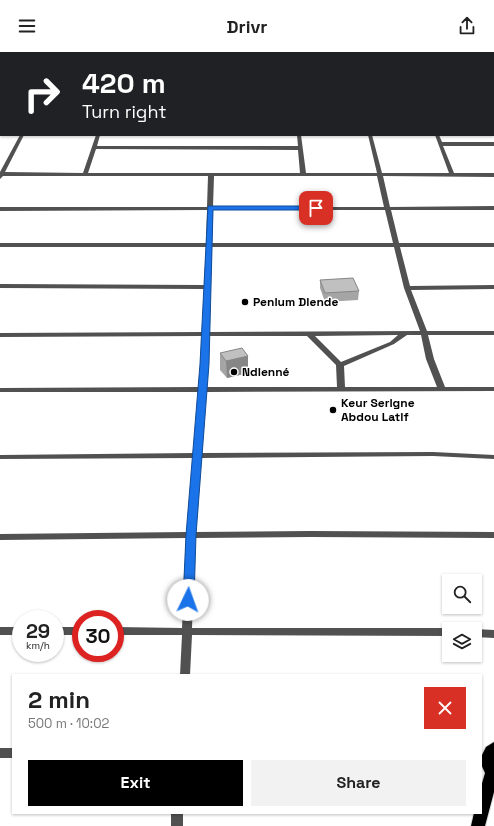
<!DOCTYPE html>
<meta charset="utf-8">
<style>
body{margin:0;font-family:"Space Grotesk",sans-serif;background:#f2f2f2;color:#222;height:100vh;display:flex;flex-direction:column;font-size:15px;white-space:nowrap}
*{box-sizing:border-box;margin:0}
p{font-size:13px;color:#767676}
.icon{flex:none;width:22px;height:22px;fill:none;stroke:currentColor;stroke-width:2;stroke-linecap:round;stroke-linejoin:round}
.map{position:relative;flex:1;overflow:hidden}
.side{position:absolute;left:12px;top:622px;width:470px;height:140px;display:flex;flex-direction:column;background:#fff;border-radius:0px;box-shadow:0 1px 3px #0004}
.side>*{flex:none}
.hud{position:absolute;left:0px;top:0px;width:494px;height:84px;box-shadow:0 1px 3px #0004;background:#202124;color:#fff;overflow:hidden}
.tools{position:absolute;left:442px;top:522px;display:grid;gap:8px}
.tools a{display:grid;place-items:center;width:40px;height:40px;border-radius:0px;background:#fff;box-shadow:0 1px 3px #0004;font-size:20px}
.speed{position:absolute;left:12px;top:558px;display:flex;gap:8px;font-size:20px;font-weight:700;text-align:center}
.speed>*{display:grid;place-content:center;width:52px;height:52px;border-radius:50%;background:#fff;box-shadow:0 1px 3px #0004;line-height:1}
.speed small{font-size:10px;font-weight:400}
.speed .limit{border:6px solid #d22;background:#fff;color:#111}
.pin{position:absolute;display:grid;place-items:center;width:34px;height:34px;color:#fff;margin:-17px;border-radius:8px;box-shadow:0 2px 6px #0006}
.me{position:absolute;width:44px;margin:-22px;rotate:3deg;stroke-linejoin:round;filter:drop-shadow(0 0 3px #0008)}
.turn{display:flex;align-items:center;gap:14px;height:84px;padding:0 16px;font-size:18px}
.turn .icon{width:52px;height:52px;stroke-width:2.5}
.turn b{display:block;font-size:28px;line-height:34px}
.round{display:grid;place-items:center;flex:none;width:42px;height:42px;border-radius:0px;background:#f2f2f2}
.summary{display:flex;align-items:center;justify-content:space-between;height:68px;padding:0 16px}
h1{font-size:24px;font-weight:700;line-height:30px}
.cta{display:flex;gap:8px;margin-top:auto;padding:8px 16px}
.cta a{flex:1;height:46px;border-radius:0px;background:#000;color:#fff;font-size:16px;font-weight:700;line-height:46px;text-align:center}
.cta a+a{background:#f2f2f2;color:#222}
header{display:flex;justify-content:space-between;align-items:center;height:52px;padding:0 16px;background:#fff;font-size:18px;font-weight:700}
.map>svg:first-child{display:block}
</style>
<header><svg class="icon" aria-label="menu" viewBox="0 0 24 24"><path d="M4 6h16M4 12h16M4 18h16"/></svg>Drivr<svg class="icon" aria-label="share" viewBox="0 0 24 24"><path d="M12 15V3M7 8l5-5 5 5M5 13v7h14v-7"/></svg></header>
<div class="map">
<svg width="494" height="774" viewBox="0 0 494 774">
<rect width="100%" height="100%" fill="#fff"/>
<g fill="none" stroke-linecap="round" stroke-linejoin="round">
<defs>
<path id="primary" d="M494 690V740L485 774H471L474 761H481V735L485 721 481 712V705L486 695Z"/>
</defs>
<use href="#primary" stroke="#dbdbdb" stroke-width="2"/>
<g fill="#515151" fill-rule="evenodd">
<rect x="220" y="0" width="4" height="1"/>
<rect x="400" y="0" width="4" height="1"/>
<rect x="0" y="9" width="1" height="2"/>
<rect x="0" y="43" width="1" height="2"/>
<rect x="493" y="54" width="1" height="4"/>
<path d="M20 83H24L5 120 83 121 96 83H100L97 94H298L297 83H301L306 121H377L368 83H372L382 121H449L435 83H439L442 90H494V94H443L454 121H494V125L383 124 390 155 494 154V158H391L399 191H494V195H400L410 234 494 233V237L411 238 427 279H494V283H428L434 307 445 335H494V339L206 340 202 401 433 400 494 403V407L433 404 201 406 196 480 310 479 494 480V486L310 485 195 486 192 576H449L451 577H449V584L192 583 190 623H180L182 583H115V575L182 576 186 486 0 488V482L187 480 193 406 0 407V403L194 401 199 340H0V336L199 335 202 284 0 285V281L203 280 204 237 0 236V232L204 233 206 195H0V191H206L207 158 0 159V155H207L208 124H3L0 127V120ZM96 97 298 98 300 121H88ZM214 124H377L384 155H213ZM213 158H385L393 191H212ZM212 195H394L404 236 420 279 209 280ZM398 283 390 290 341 310 315 284ZM407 283H421L426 307 437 335H345L344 314 394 292ZM209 284H307L336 313 337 335H207Z"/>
<rect x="0" y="575" width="21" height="8"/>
<rect x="55" y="575" width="26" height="8"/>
<path d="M475 577 494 578V586L475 585Z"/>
<rect x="0" y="696" width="13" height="10"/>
<rect x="171" y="761" width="12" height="13"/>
</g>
<g fill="#515151" fill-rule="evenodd">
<path d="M271 0H284L285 1H272Z"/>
<rect x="493" y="21" width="1" height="2"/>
<rect x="0" y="28" width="1" height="2"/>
<rect x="0" y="77" width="1" height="2"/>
</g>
<use href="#primary" fill="#000" fill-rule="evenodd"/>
</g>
<g fill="#a5a5a5">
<path d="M320 228 359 239 358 248 325 250 320 236Z"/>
<path d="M220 301 248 304V321L227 326 220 318Z"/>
</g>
<path fill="#868686" d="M248 304V321L227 326 226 309Z"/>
<g fill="#c0c0c0" stroke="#868686">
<path d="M353 226 359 239 325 241 320 228Z"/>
<path d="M242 296 248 304 226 309 220 301Z"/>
</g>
<path fill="#1a73e8" stroke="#114b97" d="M208 154H316L319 156 316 158H213L209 312 196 483 194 548 188 552 183 548 186 483 200 312Z"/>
<g fill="#000" stroke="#fff" stroke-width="1.5">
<circle cx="245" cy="250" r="4"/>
<circle cx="234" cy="320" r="4"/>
<circle cx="333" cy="358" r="4"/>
</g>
<g text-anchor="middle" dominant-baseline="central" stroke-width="3" stroke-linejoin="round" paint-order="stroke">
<g font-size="12" font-weight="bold" fill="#000" stroke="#fff" text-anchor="start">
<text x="253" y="250">Penium Diende</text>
<text x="242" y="320">Ndienné</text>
<text x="341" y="351">Keur Serigne<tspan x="341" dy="14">Abdou Latif</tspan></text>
</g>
</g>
</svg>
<div class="tools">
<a><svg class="icon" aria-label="search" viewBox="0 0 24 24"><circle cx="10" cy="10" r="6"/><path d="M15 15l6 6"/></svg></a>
<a><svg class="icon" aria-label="layers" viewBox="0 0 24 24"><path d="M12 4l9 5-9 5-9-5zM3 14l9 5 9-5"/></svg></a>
</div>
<div class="speed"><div>29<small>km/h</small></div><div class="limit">30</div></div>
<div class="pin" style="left:316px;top:156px;background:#d93025"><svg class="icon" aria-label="arrive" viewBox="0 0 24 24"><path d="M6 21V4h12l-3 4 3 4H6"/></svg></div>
<svg class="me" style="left:188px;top:548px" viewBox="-20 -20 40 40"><circle r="19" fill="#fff"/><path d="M0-13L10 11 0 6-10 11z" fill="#1a73e8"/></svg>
<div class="hud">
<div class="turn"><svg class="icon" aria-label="right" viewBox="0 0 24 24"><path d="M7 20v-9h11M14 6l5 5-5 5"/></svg><div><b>420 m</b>Turn right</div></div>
</div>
<section class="side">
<div class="summary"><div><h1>2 min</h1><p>500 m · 10:02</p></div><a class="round" style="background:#d93025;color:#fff"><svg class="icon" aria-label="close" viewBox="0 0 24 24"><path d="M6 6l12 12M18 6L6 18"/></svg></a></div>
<div class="cta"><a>Exit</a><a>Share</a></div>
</section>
</div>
